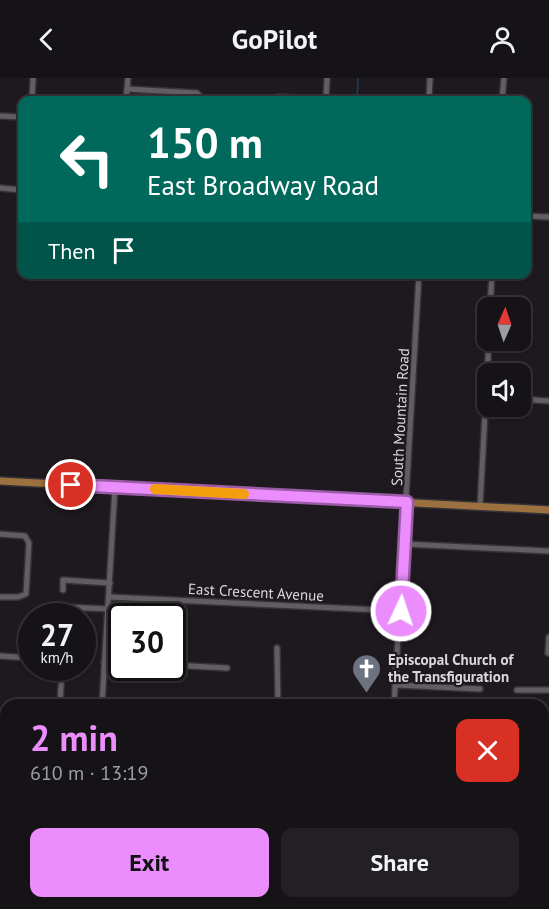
<!DOCTYPE html>
<meta charset="utf-8">
<style>
body{margin:0;font-family:"PT Sans",sans-serif;background:#232024;color:#f1f3f6;height:100vh;display:flex;flex-direction:column;font-size:22px;white-space:nowrap}
*{box-sizing:border-box;margin:0}
p{font-size:20px;color:#9e9ea1}
.icon{flex:none;width:33px;height:33px;fill:none;stroke:currentColor;stroke-width:2;stroke-linecap:round;stroke-linejoin:round}
.map{position:relative;flex:1;overflow:hidden}
.drawer{position:absolute;left:0px;top:621px;width:549px;height:210px;display:flex;flex-direction:column;background:#161317;border-radius:18px 18px 0 0;box-shadow:0 2px 4px #0004,0 0 0 2px #353236}
.drawer>*{flex:none}
.guide{position:absolute;left:18px;top:18px;width:513px;height:183px;border-radius:12px;box-shadow:0 2px 4px #0004,0 0 0 2px #353236;background:#00695c;color:#fff;overflow:hidden}
.needle{width:39px;rotate:3deg}
.buttons{position:absolute;left:477px;top:219px;display:grid;gap:12px}
.buttons a{display:grid;place-items:center;width:54px;height:54px;border-radius:12px;background:#161317;box-shadow:0 2px 4px #0004,0 0 0 2px #353236;font-size:30px}
.speed{position:absolute;left:18px;top:525px;display:flex;gap:12px;font-size:30px;font-weight:700;text-align:center}
.speed>*{display:grid;place-content:center;width:78px;height:78px;border-radius:50%;background:#161317;box-shadow:0 2px 4px #0004,0 0 0 2px #353236;line-height:1}
.speed small{font-size:15px;font-weight:400}
.speed .limit{border:3px solid #111;border-radius:9px;background:#fff;color:#111}
.pin{position:absolute;display:grid;place-items:center;width:51px;height:51px;color:#fff;margin:-26px;border:3px solid #fff;border-radius:50%;box-shadow:0 2px 6px #0007}
.me{position:absolute;width:66px;margin:-33px;rotate:3deg;stroke-linejoin:round;filter:drop-shadow(0 0 4px #0008)}
.turn{display:flex;align-items:center;gap:21px;height:126px;padding:0 30px;font-size:27px}
.turn .icon{width:78px;height:78px;stroke-width:2.5}
.turn b{display:block;font-size:42px;line-height:51px}
.then{display:flex;align-items:center;height:57px;padding:0 30px;background:#0003;gap:12px;font-size:22px}
.round{display:grid;place-items:center;flex:none;width:63px;height:63px;border-radius:12px;background:#232024}
.summary{display:flex;align-items:center;justify-content:space-between;height:102px;padding:0 30px}
h1{font-size:36px;font-weight:700;line-height:45px;color:#eb8dfc}
.primary-button{display:flex;gap:12px;margin-top:auto;padding:12px 30px}
.primary-button a{flex:1;height:69px;border-radius:12px;background:#eb8dfc;color:#111;font-size:24px;font-weight:700;line-height:69px;text-align:center}
.primary-button a+a{background:#232024;color:#f1f3f6}
header{display:flex;justify-content:space-between;align-items:center;height:78px;padding:0 30px;background:#161317;font-size:27px;font-weight:700}
.map>svg:first-child{display:block}
</style>
<header><svg class="icon" aria-label="back" viewBox="0 0 24 24"><path d="M15 5l-7 7 7 7"/></svg>GoPilot<svg class="icon" aria-label="person" viewBox="0 0 24 24"><circle cx="12" cy="8" r="4"/><path d="M4 21q1-7 8-7t8 7"/></svg></header>
<div class="map">
<svg width="549" height="831" viewBox="0 0 549 831">
<rect width="100%" height="100%" fill="#1e191f"/>
<g fill="none" stroke-linecap="round" stroke-linejoin="round">
<g stroke="#084662" stroke-width="1.5">
<path d="M357 22 358 0"/>
<path d="M543 733H549"/>
<path d="M396 831V825"/>
</g>
<defs>
<g id="minor">
<path d="M127 11 197 15 204 22"/>
<path d="M32 22 33 0"/>
<path d="M126 22 128 0"/>
<path d="M272 22 279 19 326 22"/>
<path d="M326 22 327 0"/>
<path d="M429 22 430 0"/>
<path d="M502 22 504 0"/>
<path d="M0 38 22 39"/>
<path d="M0 110 22 112"/>
<path d="M526 138 549 139"/>
<path d="M490 230 492 196"/>
<path d="M520 321 549 323"/>
<path d="M480 428 489 262"/>
<path d="M0 456 25 458 29 465 26 516 18 519H0"/>
<path d="M405 466 548 473"/>
<path d="M63 512V502L110 505"/>
<path d="M110 519 401 533"/>
<path d="M66 529 109 531"/>
<path d="M277 570 278 627"/>
<path d="M548 575 549 559"/>
<path d="M0 578 32 580"/>
<path d="M104 584 122 585"/>
<path d="M172 587 227 590"/>
<path d="M396 607 480 611"/>
<path d="M517 612H549"/>
<path d="M60 627 62 590"/>
<path d="M102 627 115 409"/>
<path d="M394 627 419 196"/>
<path d="M0 636 6 637"/>
<path d="M0 696 6 697"/>
<path d="M543 726 549 727"/>
<path d="M0 757 6 758"/>
<path d="M0 818H6"/>
<path d="M145 825 254 831"/>
<path d="M52 831V825"/>
<path d="M124 831V825"/>
<path d="M338 831V825"/>
<path d="M385 831V825"/>
</g>
<path id="major" d="M0 403 549 432"/>
</defs>
<use href="#minor" stroke="#363337" stroke-width="8"/>
<use href="#major" stroke="#363337" stroke-width="10"/>
<use href="#minor" stroke="#625c63" stroke-width="5"/>
<use href="#major" stroke="#9c713f" stroke-width="7"/>
</g>
<g fill="none" stroke-linecap="round" stroke-linejoin="round">
<defs>
<path id="route" d="M71 407 407 424 401 533"/>
</defs>
<use href="#route" stroke="#995ca4" stroke-width="15"/>
<use href="#route" stroke="#eb8dfc" stroke-width="10"/>
<path stroke="#f59e0b" stroke-width="10" d="M155 411 244 416"/>
</g>
<defs>
<symbol id="church-pin" viewBox="-11 -11 22 30"><path d="M0 17L-7.5 6A9.5 9.5 0 1 1 7.5 6Z" fill="#6b7280" stroke="#1e191f"/><path d="M-1.2-6h2.4v3.5h3.3v2.4h-3.3V6h-2.4V-.1h-3.3v-2.4h3.3Z" fill="#fff"/></symbol>
</defs>
<g fill-rule="evenodd">
<use href="#church-pin" x="350" y="574" width="33" height="45"/>
</g>
<g text-anchor="middle" dominant-baseline="central" stroke-width="4.5" stroke-linejoin="round" paint-order="stroke">
<g font-size="15" fill="#dad6da" stroke="#1e191f">
<text transform="translate(400 339) rotate(-87)">South Mountain Road</text>
<text transform="translate(256 514) rotate(3)">East Crescent Avenue</text>
</g>
<g font-size="15" font-weight="bold" fill="#dad6da" stroke="#1e191f" text-anchor="start">
<text x="388" y="581">Episcopal Church of<tspan x="388" dy="17">the Transfiguration</tspan></text>
</g>
</g>
</svg>
<div class="buttons">
<a><svg class="needle" viewBox="-14 -14 28 28"><path d="M0-13l5 13h-10z" fill="#e53935"/><path d="M0 13l5-13h-10z" fill="#9e9ea1"/></svg></a>
<a><svg class="icon" aria-label="sound" viewBox="0 0 24 24"><path d="M4 9h4l5-4v14l-5-4H4zM17 9q2 3 0 6"/></svg></a>
</div>
<div class="speed"><div>27<small>km/h</small></div><div class="limit">30</div></div>
<div class="pin" style="left:71px;top:407px;background:#d93025"><svg class="icon" aria-label="arrive" viewBox="0 0 24 24"><path d="M6 21V4h12l-3 4 3 4H6"/></svg></div>
<svg class="me" style="left:401px;top:533px" viewBox="-20 -20 40 40"><circle r="17" fill="#eb8dfc" stroke="#fff" stroke-width="3"/><path d="M0-11L8 9 0 5-8 9z" fill="#fff"/></svg>
<div class="guide">
<div class="turn"><svg class="icon" aria-label="left" viewBox="0 0 24 24"><path d="M17 20v-9H6M10 6l-5 5 5 5"/></svg><div><b>150 m</b>East Broadway Road</div></div>
<div class="then">Then<svg class="icon" aria-label="arrive" viewBox="0 0 24 24"><path d="M6 21V4h12l-3 4 3 4H6"/></svg></div>
</div>
<section class="drawer">
<div class="summary"><div><h1>2 min</h1><p>610 m · 13:19</p></div><a class="round" style="background:#d93025;color:#fff"><svg class="icon" aria-label="close" viewBox="0 0 24 24"><path d="M6 6l12 12M18 6L6 18"/></svg></a></div>
<div class="primary-button"><a>Exit</a><a>Share</a></div>
</section>
</div>
